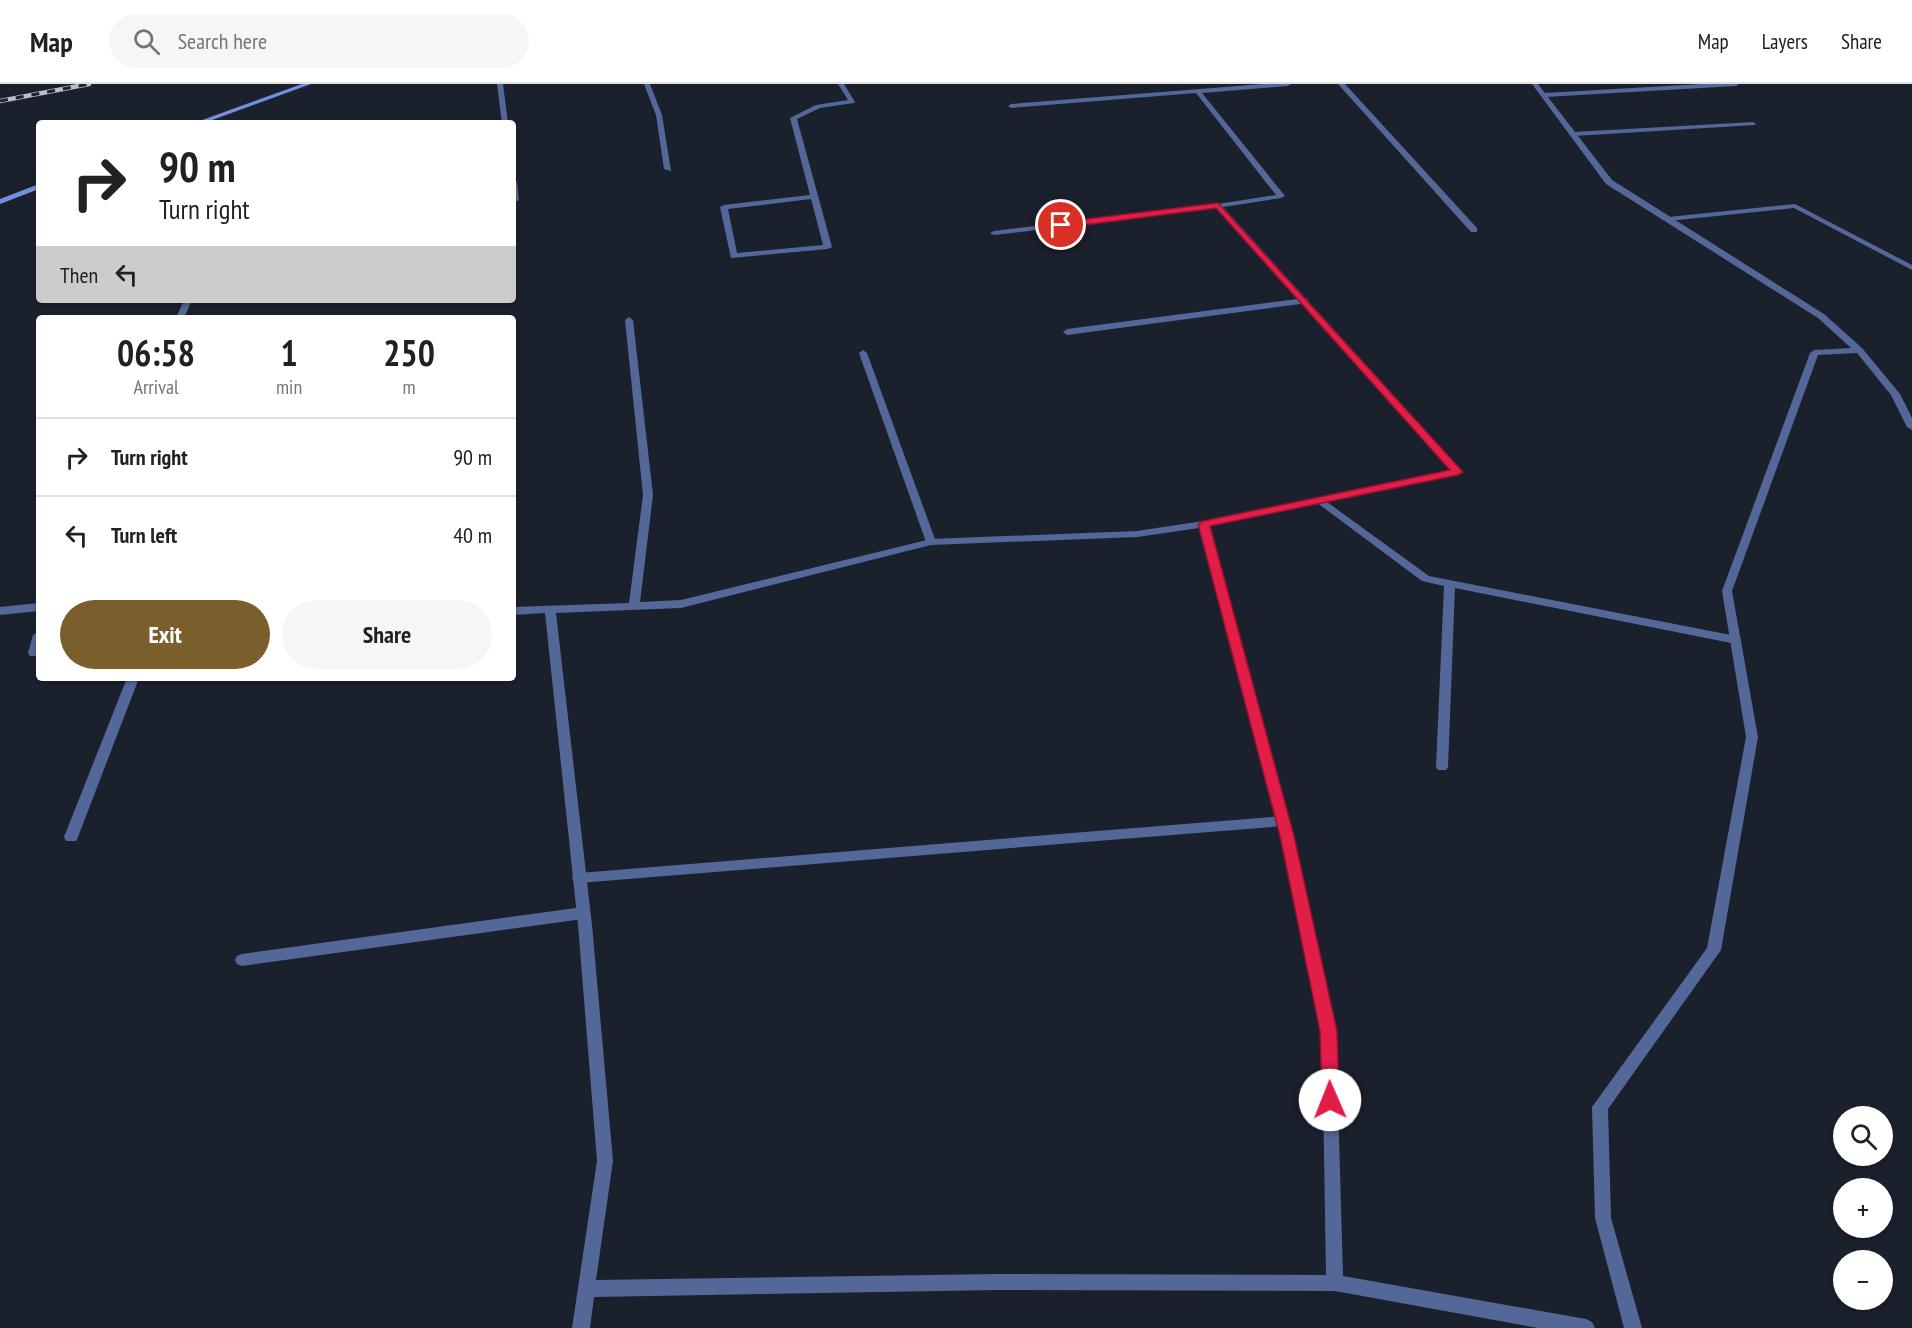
<!DOCTYPE html>
<meta charset="utf-8">
<style>
body{margin:0;font-family:"PT Sans Narrow",sans-serif;background:#f6f6f6;color:#202124;height:100vh;display:flex;flex-direction:column;font-size:22px;white-space:nowrap}
*{box-sizing:border-box;margin:0}
p{font-size:20px;color:#757577}
.icon{flex:none;width:33px;height:33px;fill:none;stroke:currentColor;stroke-width:2;stroke-linecap:round;stroke-linejoin:round}
.map{position:relative;flex:1;overflow:hidden}
.drawer{position:absolute;left:36px;top:231px;width:480px;height:366px;display:flex;flex-direction:column;background:#fff;border-radius:6px;box-shadow:0 2px 4px #0004}
.drawer>*{flex:none}
.guide{position:absolute;left:36px;top:36px;width:480px;height:183px;border-radius:6px;box-shadow:0 2px 4px #0004;background:#fff;color:#202124;overflow:hidden}
.buttons{position:absolute;left:1833px;top:1022px;display:grid;gap:12px}
.buttons a{display:grid;place-items:center;width:60px;height:60px;border-radius:50%;background:#fff;box-shadow:0 2px 4px #0004;font-size:30px}
.pin{position:absolute;display:grid;place-items:center;width:51px;height:51px;color:#fff;margin:-26px;border:3px solid #fff;border-radius:50%;box-shadow:0 2px 6px #0007}
.me{position:absolute;width:66px;margin:-33px;rotate:359deg;stroke-linejoin:round;filter:drop-shadow(0 0 4px #0008)}
.turn{display:flex;align-items:center;gap:21px;height:126px;padding:0 24px;font-size:27px}
.turn .icon{width:78px;height:78px;stroke-width:2.5}
.turn b{display:block;font-size:42px;line-height:51px}
.then{display:flex;align-items:center;height:57px;padding:0 24px;background:#0003;gap:12px;font-size:22px}
.eta{display:flex;justify-content:space-evenly;align-items:center;height:102px;text-align:center}
.eta b{font-size:36px;font-weight:600;line-height:42px}
.cta{display:flex;gap:12px;margin-top:auto;padding:12px 24px}
.cta a{flex:1;height:69px;border-radius:36px;background:#7a5f2d;color:#fff;font-size:24px;font-weight:600;line-height:69px;text-align:center}
.cta a+a{background:#f6f6f6;color:#202124}
ul{padding:0;list-style:none}
li{display:flex;align-items:center;gap:18px;height:78px;padding:0 24px;border-top:2px solid #e0e0e0}
li div{flex:1}
li b{display:block;font-size:22px}
li em{font-style:normal}
header{display:flex;align-items:center;gap:36px;box-sizing:border-box;height:84px;padding:0 30px;background:#fff;border-bottom:2px solid #e0e0e0}
header strong{font-size:28px}
nav{display:flex;gap:33px;margin-inline-start:auto;font-size:21px}
.search{width:420px;height:54px;background:#f6f6f6;display:flex;align-items:center;gap:15px;box-sizing:border-box;padding:0 21px;border-radius:33px;color:#757577;font-size:22px}
.map>svg:first-child{display:block}
</style>
<header>
<strong>Map</strong>
<div class="search"><svg class="icon" aria-label="search" viewBox="0 0 24 24"><circle cx="10" cy="10" r="6"/><path d="M15 15l6 6"/></svg>Search here</div>
<nav><a>Map</a><a>Layers</a><a>Share</a></nav>
</header>
<div class="map">
<svg width="1912" height="1244" viewBox="0 0 1912 1244">
<rect width="100%" height="100%" fill="#1b202d"/>
<g fill="none" stroke-linecap="round" stroke-linejoin="round">
<g fill="#546799" fill-rule="evenodd">
<path d="M497 0H503L508 39H502Z"/>
<path d="M644 0H650L662 31 671 87 664 85 656 31Z"/>
<path d="M1338 0H1345L1477 144V148H1471Z"/>
<path d="M1702 0H1739L1736 2 1545 13 1542 11 1545 9Z"/>
<path d="M1753 38 1756 40 1755 41 1574 52 1570 50 1574 48Z"/>
<path d="M513 96 517 98 519 116 515 118H513Z"/>
<path d="M1218 120 1222 122 1221 124 994 151 990 149 994 147Z"/>
<path d="M1795 120 1912 181V186L1794 124 1668 137 1664 135 1668 133Z"/>
<path d="M1305 214 1308 215V219L1067 251 1063 248 1067 245Z"/>
<path d="M184 216H192L184 234H176Z"/>
<path d="M863 266 867 269 936 458 935 460 931 461 926 458 859 269Z"/>
<path d="M1320 413 1429 492 1736 552 1742 556 1736 560 1455 504 1448 683 1446 686H1438L1436 683 1444 502 1422 497 1316 418 1315 416Z"/>
<path d="M39 519V527L0 531V523Z"/>
<path d="M127 594H139L78 753 76 757H66L64 753Z"/>
<path d="M1283 732 1288 734 1290 737 1288 740 1283 742 579 799 574 798 572 794 574 790 579 789Z"/>
<path d="M583 823 588 825 590 829 588 833 583 835 242 882 237 880 235 876 237 872 242 870Z"/>
</g>
<g fill="#546799" fill-rule="evenodd">
<path d="M838 0H844L855 18 854 19 820 24 797 35 832 163 828 165 731 174 720 123 724 121 810 111 790 34 816 21 848 16ZM811 115 823 161 737 169 728 125Z"/>
<path d="M1263 0H1291L1288 2 1202 9 1285 112 1281 114 1223 123 1463 388 1458 391 1209 442 1294 752 1336 947 1343 1192 1586 1235 1592 1238 1595 1244H1538L1335 1207 997 1206 594 1213 590 1244H572L597 1077 578 841 545 529 513 531V523L629 519 643 411 625 236 629 233 633 236 653 411 640 518 681 516 931 455 1137 447 1203 437 1451 386 1214 122 1218 120 1276 111 1196 9 1011 24 1008 22 1011 20ZM1199 444 1280 752 1322 947 1326 1191 997 1190 596 1196 613 1077 592 841 556 529 681 524 931 461 1137 453Z"/>
<path d="M1532 0H1538L1612 96 1824 230 1862 264 1900 310 1912 334V346L1907 343 1891 311 1857 269 1818 271 1732 507 1758 653 1721 866 1608 1025 1611 1134 1642 1244H1624L1595 1134 1592 1023 1707 864 1746 653 1722 507 1810 269 1814 266 1851 264 1818 234 1606 100Z"/>
<path d="M39 547V572H30L28 569 33 551Z"/>
</g>
<g fill="#7290e0" fill-rule="evenodd">
<path d="M302 0H311L204 39H194Z"/>
<path d="M39 100V105L0 120V115Z"/>
</g>
<defs>
<path id="rail" d="M0 17 89 0"/>
</defs>
<use href="#rail" stroke="#bcbfc8" stroke-width="4.5"/>
<use href="#rail" stroke="#1b202d" stroke-width="3" stroke-dasharray="8" stroke-linecap="butt"/>
</g>
<path fill="#e11d48" stroke="#92132f" stroke-width="1.5" d="M1218 119 1463 388 1458 391 1210 442 1294 752 1337 947 1339 1016 1337 1021 1330 1024 1324 1021 1322 1016 1320 947 1280 752 1198 440 1203 437 1450 386 1216 124 1061 144 1057 141 1061 138Z"/>
</svg>
<div class="buttons">
<a><svg class="icon" aria-label="search" viewBox="0 0 24 24"><circle cx="10" cy="10" r="6"/><path d="M15 15l6 6"/></svg></a>
<a>+</a>
<a>−</a>
</div>
<div class="pin" style="left:1061px;top:141px;background:#d93025"><svg class="icon" aria-label="arrive" viewBox="0 0 24 24"><path d="M6 21V4h12l-3 4 3 4H6"/></svg></div>
<svg class="me" style="left:1330px;top:1016px" viewBox="-20 -20 40 40"><circle r="19" fill="#fff"/><path d="M0-13L10 11 0 6-10 11z" fill="#e11d48"/></svg>
<div class="guide">
<div class="turn"><svg class="icon" aria-label="right" viewBox="0 0 24 24"><path d="M7 20v-9h11M14 6l5 5-5 5"/></svg><div><b>90 m</b>Turn right</div></div>
<div class="then">Then<svg class="icon" aria-label="left" viewBox="0 0 24 24"><path d="M17 20v-9H6M10 6l-5 5 5 5"/></svg></div>
</div>
<section class="drawer">
<div class="eta">
<div><b>06:58</b><p>Arrival</p></div>
<div><b>1</b><p>min</p></div>
<div><b>250</b><p>m</p></div>
</div>
<ul>
<li><svg class="icon" aria-label="right" viewBox="0 0 24 24"><path d="M7 20v-9h11M14 6l5 5-5 5"/></svg><div><b>Turn right</b></div><em>90 m</em></li>
<li><svg class="icon" aria-label="left" viewBox="0 0 24 24"><path d="M17 20v-9H6M10 6l-5 5 5 5"/></svg><div><b>Turn left</b></div><em>40 m</em></li>
</ul>
<div class="cta"><a>Exit</a><a>Share</a></div>
</section>
</div>
